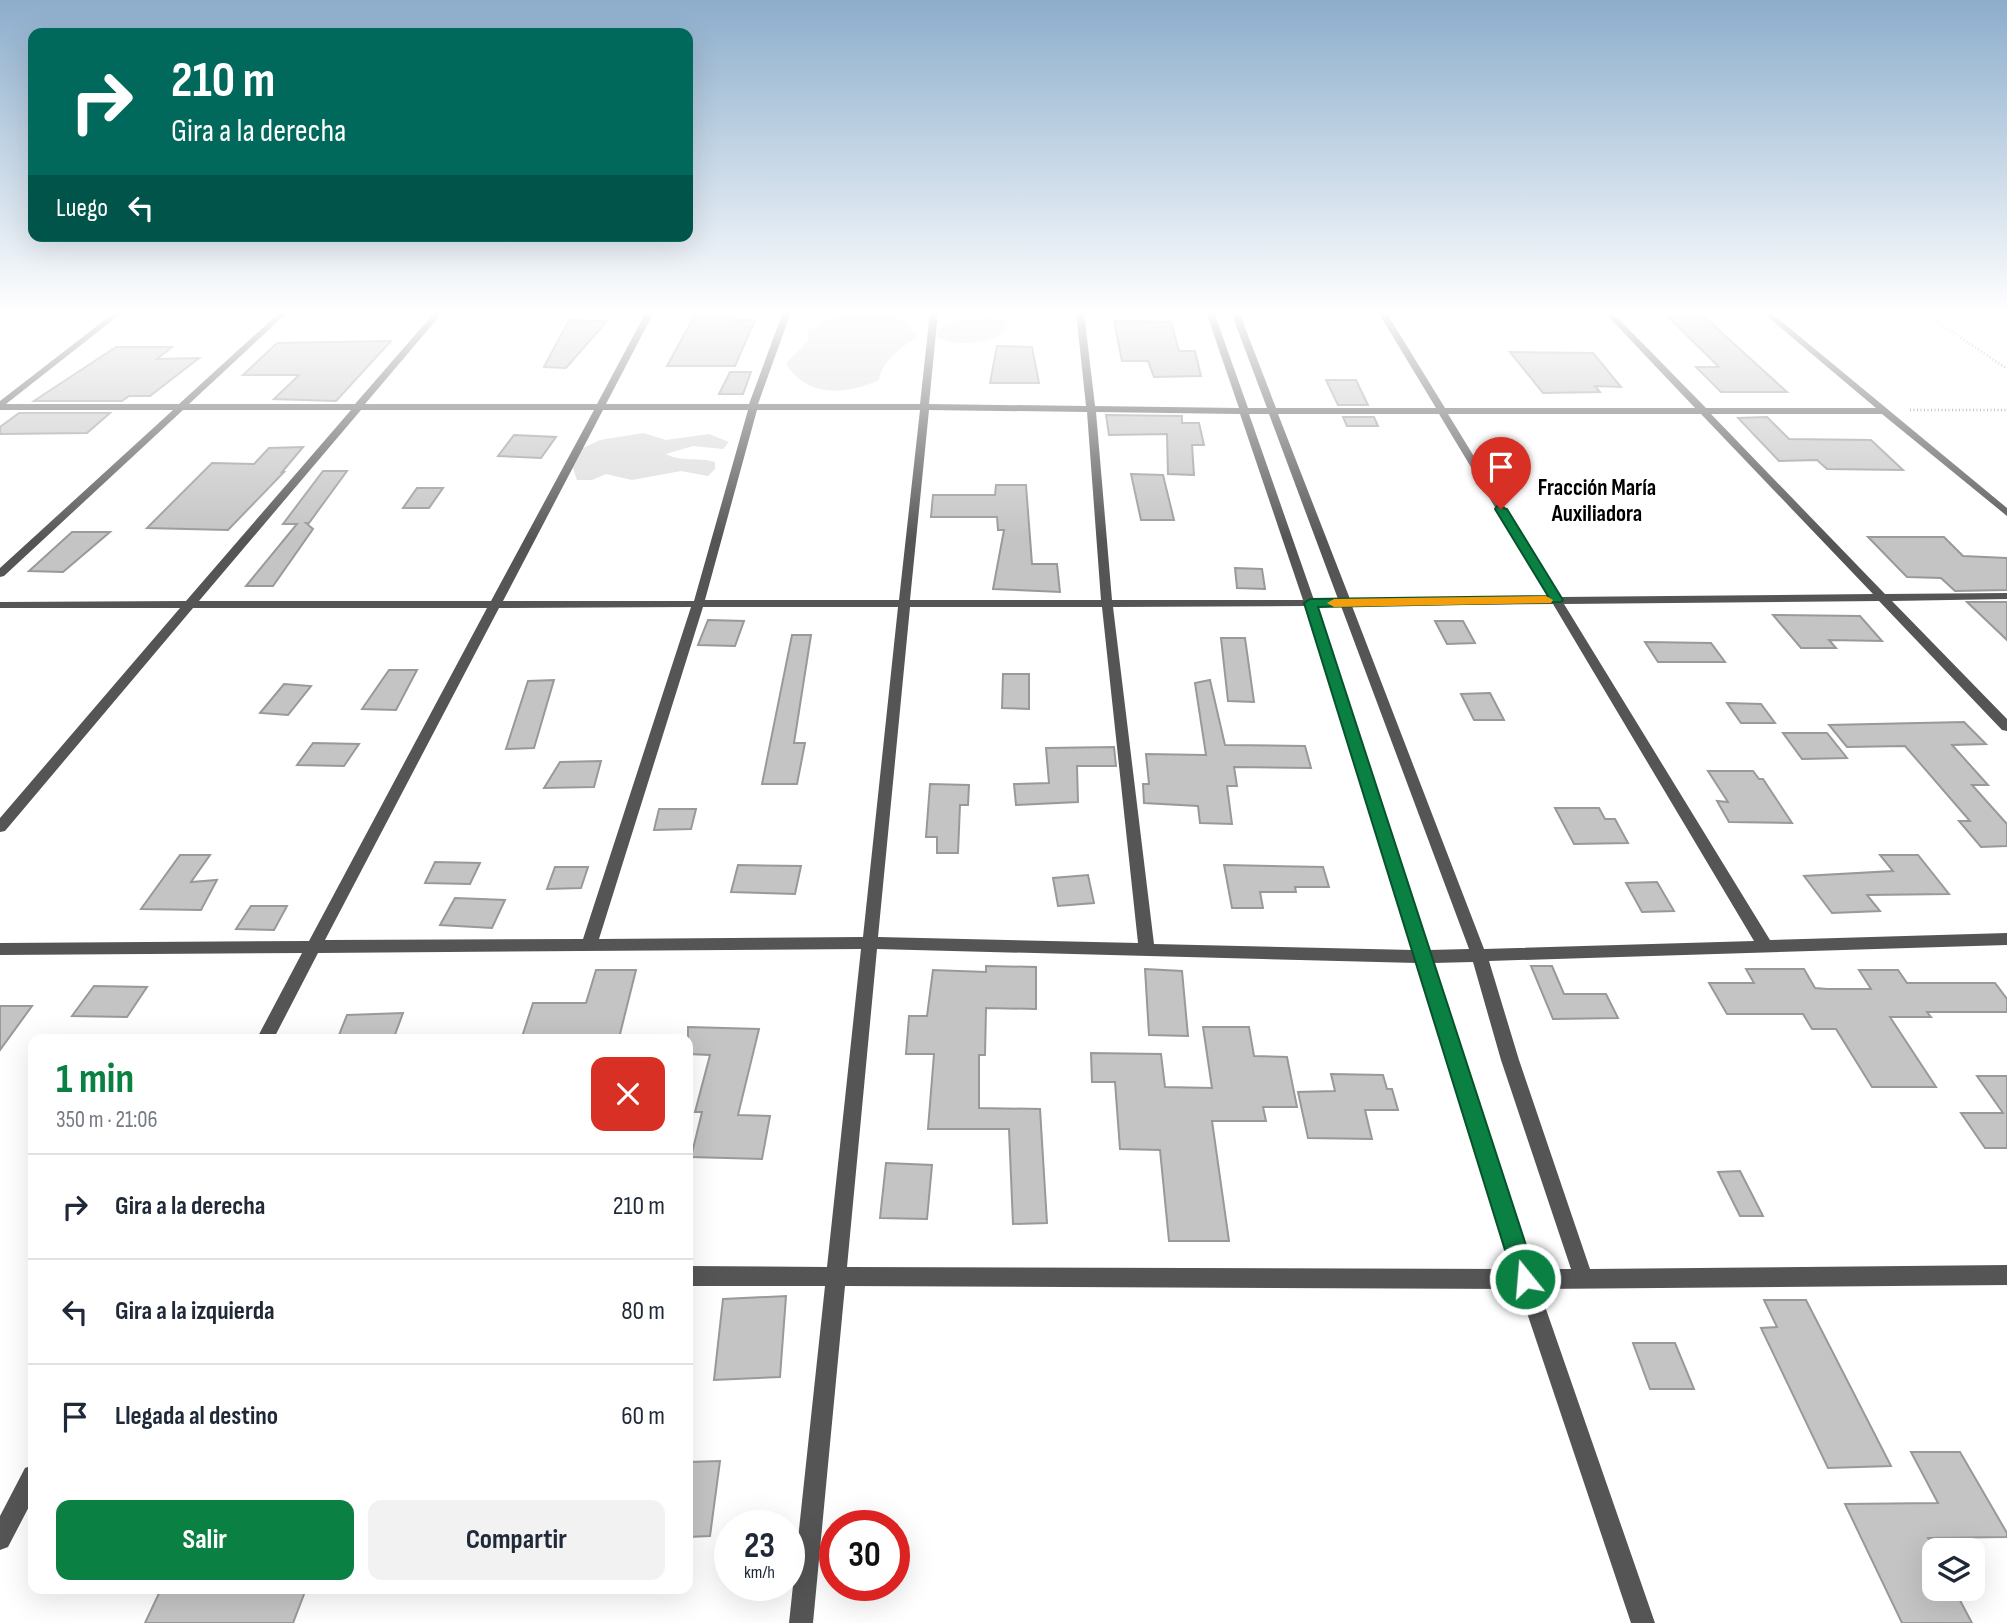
<!DOCTYPE html>
<html lang="es">
<meta charset="utf-8">
<style>
body{margin:0;font-family:"Sofia Sans Condensed",sans-serif;background:#f2f2f3;color:#1f2937;height:100vh;display:flex;flex-direction:column;font-size:26px;white-space:nowrap}
*{box-sizing:border-box;margin:0}
p{font-size:23px;color:#747a83}
.icon{flex:none;width:38px;height:38px;fill:none;stroke:currentColor;stroke-width:2;stroke-linecap:round;stroke-linejoin:round}
.map{position:relative;flex:1;overflow:hidden}
.drawer{position:absolute;left:28px;top:1034px;width:665px;height:560px;display:flex;flex-direction:column;background:#fff;border-radius:14px;box-shadow:0 7px 28px #0002}
.drawer>*{flex:none}
.top-card{position:absolute;left:28px;top:28px;width:665px;height:214px;border-radius:14px;box-shadow:0 7px 28px #0002;background:#00695c;color:#fff;overflow:hidden}
.controls{position:absolute;left:1922px;top:1538px;display:grid;gap:14px}
.controls a{display:grid;place-items:center;width:63px;height:63px;border-radius:14px;background:#fff;box-shadow:0 7px 28px #0002;font-size:35px}
.speed{position:absolute;left:714px;top:1510px;display:flex;gap:14px;font-size:35px;font-weight:700;text-align:center}
.speed>*{display:grid;place-content:center;width:91px;height:91px;border-radius:50%;background:#fff;box-shadow:0 7px 28px #0002;line-height:1}
.speed small{font-size:18px;font-weight:400}
.speed .limit{border:10px solid #d22;background:#fff;color:#111}
.pin{position:absolute;display:grid;place-items:center;width:60px;height:60px;color:#fff;margin:-72px -30px;border-radius:50% 50% 50% 0;rotate:-45deg;box-shadow:0 0 7px #0007}
.pin .icon{rotate:45deg}
.me{position:absolute;width:77px;margin:-38px;rotate:343deg;stroke-linejoin:round;filter:drop-shadow(0 0 5px #0008)}
.turn{display:flex;align-items:center;gap:24px;height:147px;padding:0 28px;font-size:32px}
.turn .icon{width:91px;height:91px;stroke-width:2.5}
.turn b{display:block;font-size:49px;line-height:60px}
.then{display:flex;align-items:center;height:66px;padding:0 28px;background:#0003;gap:14px;font-size:26px}
.round{display:grid;place-items:center;flex:none;width:74px;height:74px;border-radius:14px;background:#f2f2f3}
.head{display:flex;align-items:center;justify-content:space-between;height:119px;padding:0 28px}
h1{font-size:42px;font-weight:700;line-height:52px;color:#0b8043}
.cta{display:flex;gap:14px;margin-top:auto;padding:14px 28px}
.cta a{flex:1;height:80px;border-radius:14px;background:#0b8043;color:#fff;font-size:28px;font-weight:700;line-height:80px;text-align:center}
.cta a+a{background:#f2f2f3;color:#1f2937}
ul{padding:0;list-style:none}
li{display:flex;align-items:center;gap:21px;height:105px;padding:0 28px;border-top:2px solid #e0e1e3}
li div{flex:1}
li b{display:block;font-size:26px}
li em{font-style:normal}
.map>svg:first-child{display:block}
</style>
<div class="map">
<svg width="2007" height="1623" viewBox="0 0 2007 1623">
<rect width="100%" height="100%" fill="#fff"/>
<g fill="#dcdcdc">
<path d="M842 312H897L917 337C900 349 884 358 879 380 847 395 805 398 786 363L808 341V330Z"/>
<path d="M986 317 1008 322 1004 333C981 344 960 347 937 337L940 327 960 319Z"/>
<path d="M643 433 666 440 709 434 729 442 723 449 693 446 666 454C680 462 699 457 715 462V469L708 476 681 471 632 480 606 474 592 480H577L572 465 575 452 600 440Z"/>
</g>
<g fill="#c4c4c4" stroke="#999" stroke-width="2">
<path d="M733 312 732 320H755L735 366H667L696 313Z"/>
<path d="M1663 312H1699L1787 392H1721L1696 367H1719Z"/>
<path d="M569 320 607 321 566 368 544 367Z"/>
<path d="M1114 321 1171 322 1179 351H1195L1201 376 1154 377 1148 361H1122Z"/>
<path d="M391 341 336 401 274 399 299 375H243L277 343Z"/>
<path d="M997 346 1032 347 1039 383H990Z"/>
<path d="M116 347H172L157 359 199 358 150 396H129L122 401H34Z"/>
<path d="M1510 352 1593 353 1621 387 1595 386 1600 392 1543 393Z"/>
<path d="M730 372H751L743 394H719Z"/>
<path d="M1326 380H1356L1368 405H1338Z"/>
<path d="M19 413H110L87 433 0 434V427Z"/>
<path d="M1106 415 1182 416V423H1199L1204 445H1192L1194 475 1168 474 1167 434 1109 435Z"/>
<path d="M1343 417H1374L1378 426H1347Z"/>
<path d="M1767 417 1789 439 1871 440 1903 470 1827 469 1817 460 1779 461 1738 418Z"/>
<path d="M514 435 556 437 541 458 498 456Z"/>
<path d="M303 447 282 472H284L228 530 147 528 212 463 254 464 269 448Z"/>
<path d="M323 471H347L309 523H306L313 529 273 586H246L297 524H283Z"/>
<path d="M1131 474 1163 475 1174 520H1141Z"/>
<path d="M996 485H1026L1032 564H1057L1060 592 993 589 1004 530H998L997 517H931L933 495H995Z"/>
<path d="M417 488H443L429 508H403Z"/>
<path d="M72 532H110L63 572 29 571Z"/>
<path d="M1868 537H1944L1963 556 2007 558V590L1955 591 1941 578 1907 577Z"/>
<path d="M1235 568 1262 569 1265 589 1237 588Z"/>
<path d="M1967 602H2007V640Z"/>
<path d="M1773 615 1860 616 1882 641 1829 640 1836 648H1801Z"/>
<path d="M708 620 744 621 735 646 698 645Z"/>
<path d="M1435 621H1463L1475 643 1447 644Z"/>
<path d="M792 635H811L794 743H805L797 784H762Z"/>
<path d="M1221 638H1245L1254 702 1228 701Z"/>
<path d="M1645 642 1711 643 1725 662H1658Z"/>
<path d="M389 670H417L396 710 362 709Z"/>
<path d="M1003 674H1029V709L1002 708Z"/>
<path d="M554 680 534 748 506 749 528 681Z"/>
<path d="M1210 680 1225 745 1305 746 1311 768 1234 767 1237 786H1227L1232 824 1200 823 1198 806 1144 803 1143 784H1149L1146 754 1206 755 1195 683Z"/>
<path d="M284 684 311 686 288 715 260 713Z"/>
<path d="M1490 693 1504 720H1474L1461 694Z"/>
<path d="M1727 703 1761 704 1775 723H1741Z"/>
<path d="M1964 722 1986 744 1952 745 1988 785H1972L2007 824V846L1981 847 1959 821H1970L1905 746 1847 747 1829 725Z"/>
<path d="M1783 733H1827L1847 758 1802 759Z"/>
<path d="M313 743 359 744 344 766 297 765Z"/>
<path d="M1114 747 1116 766H1077L1078 802 1016 805 1014 784 1049 783 1046 748Z"/>
<path d="M601 761 594 787 544 788 560 762Z"/>
<path d="M1708 771H1753L1759 779H1763L1792 823 1729 822 1717 801 1728 802Z"/>
<path d="M930 784 969 785 968 805H960L958 853H937V837H926Z"/>
<path d="M1555 808H1599L1605 819H1615L1628 843 1574 844Z"/>
<path d="M659 809H696L691 829 654 830Z"/>
<path d="M180 855H210L191 882 217 880 201 910 141 909Z"/>
<path d="M1880 855H1918L1949 894 1867 895 1880 911 1832 913 1804 876 1893 871Z"/>
<path d="M435 862 480 863 470 884 425 883Z"/>
<path d="M738 865 801 866 795 894 731 892Z"/>
<path d="M1224 865 1323 867 1329 887H1295L1296 892H1260L1263 908H1232Z"/>
<path d="M555 867H588L581 888 547 889Z"/>
<path d="M1088 875 1094 903 1058 906 1053 878Z"/>
<path d="M1657 882 1674 911 1642 912 1626 883Z"/>
<path d="M455 898 505 900 492 928 440 925Z"/>
<path d="M251 906H287L274 930 236 929Z"/>
<path d="M986 966 1036 967V1009L986 1008 985 1055H979V1108L1040 1109 1047 1223 1013 1224 1009 1129H928L934 1054H906L909 1016H927L933 970 986 972Z"/>
<path d="M1531 966H1552L1564 994H1606L1618 1018 1553 1019Z"/>
<path d="M1145 969 1182 971 1188 1036 1149 1035Z"/>
<path d="M1746 969H1804L1815 988 1827 989H1871L1859 970H1898L1907 983H1995L2007 999V1012H1927L1931 1017H1890L1936 1087H1872L1836 1029H1812L1803 1014H1727L1709 983H1754Z"/>
<path d="M596 970H636L619 1038 521 1040 533 1003H586Z"/>
<path d="M94 986 147 987 127 1017 72 1016Z"/>
<path d="M0 1006H32L0 1050Z"/>
<path d="M403 1013 393 1040H337L347 1015Z"/>
<path d="M688 1027 759 1029 738 1115 770 1116 762 1159 691 1157 702 1112H695L710 1055 688 1054Z"/>
<path d="M1203 1027H1249L1254 1056 1287 1057 1297 1107H1263L1266 1121H1212L1229 1241H1169L1160 1150 1120 1149 1115 1082H1092L1091 1053 1161 1054 1165 1087 1212 1088Z"/>
<path d="M1331 1074 1383 1075 1387 1089H1392L1398 1110H1365L1372 1139 1308 1138 1298 1092 1335 1091Z"/>
<path d="M1977 1076H2007V1148H1985L1961 1113H2003Z"/>
<path d="M886 1163 932 1165 927 1219 880 1218Z"/>
<path d="M1740 1171 1763 1216H1740L1718 1172Z"/>
<path d="M786 1296 780 1377 714 1380 723 1299Z"/>
<path d="M1764 1300H1806L1891 1466 1828 1468 1761 1328 1777 1327Z"/>
<path d="M1633 1343H1675L1694 1389H1650Z"/>
<path d="M1911 1452H1960L2007 1533V1537L1928 1538 1934 1549V1589H1954L1972 1623H1902L1845 1504 1938 1503Z"/>
<path d="M720 1461 710 1536 688 1537V1462Z"/>
<path d="M161 1589H306L293 1623H145Z"/>
</g>
<g fill="none" stroke-linecap="round" stroke-linejoin="round">
<g stroke="#777" stroke-width="2.5" stroke-dasharray="1 2.5" stroke-linecap="butt">
<path d="M1923 312 2007 369"/>
<path d="M1910 410H2007"/>
</g>
<g fill="#555" fill-rule="evenodd">
<path d="M115 312H123L6 404H179L280 312H288L189 404H355L435 312H443L365 404H597L646 312H654L606 404H749L783 312H791L758 404H920L930 312H938L929 404 1086 406 1076 312H1084L1095 406 1239 408 1206 312H1214L1248 408H1267L1231 312H1239L1276 408H1436L1378 312H1386L1445 408H1695L1604 312H1612L1706 408H1876L1762 312H1770L2007 508V516L1882 414H1711L1885 594 2007 593V599L1892 601 2007 719V731L2002 730 1879 601 1564 604 1770 940 2007 933V945L1489 961 1519 1060 1590 1269 2007 1265V1285L1539 1289 1655 1623H1631L1519 1289 845 1286 813 1623H789L825 1286H688V1266L827 1267 861 949 318 953 273 1040H256L302 953 0 955V943L309 941 487 608H193L5 831 0 832V818L180 608H0V602L186 601 351 410H183L4 576 0 577V568L173 410H0V401ZM361 410H594L491 601H199ZM603 410H748L694 601H503ZM757 410H920L899 600H705ZM929 410 1087 412 1101 600H910ZM1096 412 1240 414 1303 600H1112ZM1249 414H1269L1338 599 1314 600ZM1278 414H1439L1549 597 1350 599ZM1448 414H1701L1873 594 1560 597ZM1553 604 1754 941 1484 949 1352 606ZM1305 606 1413 950 1154 944 1113 607ZM1317 606H1341L1469 949 1429 950ZM691 607 583 939 325 940 499 608ZM703 607H898L863 937 599 939ZM910 607H1102L1138 943 878 937ZM877 949 1417 963 1513 1269 847 1267ZM1473 962 1501 1060 1571 1269H1533L1433 963Z"/>
<path d="M33 1465V1499L8 1547 0 1550V1516L25 1468Z"/>
</g>
</g>
<linearGradient id="sky" x2="0" y2="1"><stop stop-color="#8cadcc"/><stop offset="0.58" stop-color="#fff"/><stop offset="1" stop-color="#fff" stop-opacity="0"/></linearGradient>
<rect width="2007" height="539" fill="url(#sky)"/>
<path fill="#0b8043" stroke="#07532c" stroke-width="2" d="M1497 506 1507 509 1563 600 1561 602 1318 607 1537 1279 1533 1287 1525 1290 1518 1287 1514 1279 1304 603 1310 599 1548 596 1495 509Z"/>
<path fill="#f59e0b" d="M1546 596 1553 600 1551 603 1334 607 1327 603 1334 599Z"/>
<g text-anchor="middle" dominant-baseline="central" stroke-width="7" stroke-linejoin="round" paint-order="stroke">
<g font-size="23" font-weight="bold" fill="#000" stroke="#fff">
<text x="1597" y="488">Fracción María<tspan x="1597" dy="26">Auxiliadora</tspan></text>
</g>
</g>
</svg>
<div class="controls">
<a><svg class="icon" aria-label="layers" viewBox="0 0 24 24"><path d="M12 4l9 5-9 5-9-5zM3 14l9 5 9-5"/></svg></a>
</div>
<div class="speed"><div>23<small>km/h</small></div><div class="limit">30</div></div>
<div class="pin" style="left:1501px;top:509px;background:#d93025"><svg class="icon" aria-label="arrive" viewBox="0 0 24 24"><path d="M6 21V4h12l-3 4 3 4H6"/></svg></div>
<svg class="me" style="left:1525px;top:1279px" viewBox="-20 -20 40 40"><circle r="17" fill="#0b8043" stroke="#fff" stroke-width="3"/><path d="M0-11L8 9 0 5-8 9z" fill="#fff"/></svg>
<div class="top-card">
<div class="turn"><svg class="icon" aria-label="right" viewBox="0 0 24 24"><path d="M7 20v-9h11M14 6l5 5-5 5"/></svg><div><b>210 m</b>Gira a la derecha</div></div>
<div class="then">Luego<svg class="icon" aria-label="left" viewBox="0 0 24 24"><path d="M17 20v-9H6M10 6l-5 5 5 5"/></svg></div>
</div>
<section class="drawer">
<div class="head"><div><h1>1 min</h1><p>350 m · 21:06</p></div><a class="round" style="background:#d93025;color:#fff"><svg class="icon" aria-label="close" viewBox="0 0 24 24"><path d="M6 6l12 12M18 6L6 18"/></svg></a></div>
<ul>
<li><svg class="icon" aria-label="right" viewBox="0 0 24 24"><path d="M7 20v-9h11M14 6l5 5-5 5"/></svg><div><b>Gira a la derecha</b></div><em>210 m</em></li>
<li><svg class="icon" aria-label="left" viewBox="0 0 24 24"><path d="M17 20v-9H6M10 6l-5 5 5 5"/></svg><div><b>Gira a la izquierda</b></div><em>80 m</em></li>
<li><svg class="icon" aria-label="arrive" viewBox="0 0 24 24"><path d="M6 21V4h12l-3 4 3 4H6"/></svg><div><b>Llegada al destino</b></div><em>60 m</em></li>
</ul>
<div class="cta"><a>Salir</a><a>Compartir</a></div>
</section>
</div>
